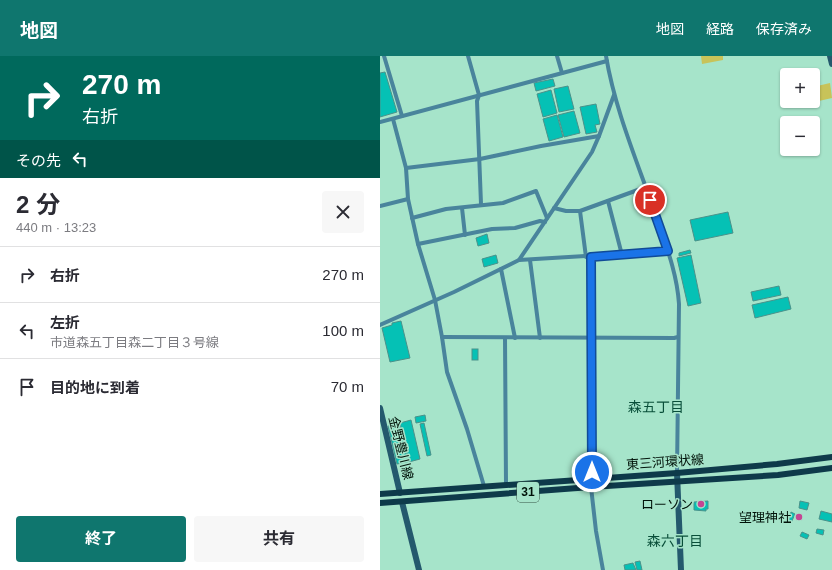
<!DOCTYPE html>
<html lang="ja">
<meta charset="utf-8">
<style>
body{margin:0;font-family:Arial,"Noto Sans JP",sans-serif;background:#f7f7f7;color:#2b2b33;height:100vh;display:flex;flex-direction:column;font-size:15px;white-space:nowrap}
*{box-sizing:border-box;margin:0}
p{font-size:13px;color:#7c7c81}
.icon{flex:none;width:22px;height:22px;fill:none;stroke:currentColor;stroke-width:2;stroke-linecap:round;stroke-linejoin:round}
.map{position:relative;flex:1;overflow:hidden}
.side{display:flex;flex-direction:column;background:#fff;width:380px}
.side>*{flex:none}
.guide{background:#00695c;color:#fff;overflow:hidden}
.buttons{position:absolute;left:400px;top:12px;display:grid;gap:8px}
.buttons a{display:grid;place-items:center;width:40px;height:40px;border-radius:4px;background:#fff;box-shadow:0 1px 3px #0004;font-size:20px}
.pin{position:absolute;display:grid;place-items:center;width:34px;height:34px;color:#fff;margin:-17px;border:2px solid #fff;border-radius:50%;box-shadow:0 1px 4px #0007}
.me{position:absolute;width:44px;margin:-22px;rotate:0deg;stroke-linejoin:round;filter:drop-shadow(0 0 3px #0008)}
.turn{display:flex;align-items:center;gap:14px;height:84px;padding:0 16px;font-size:18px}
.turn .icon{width:52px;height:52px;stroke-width:2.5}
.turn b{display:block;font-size:28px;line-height:34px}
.then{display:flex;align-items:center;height:38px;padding:0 16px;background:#0003;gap:8px;font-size:15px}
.round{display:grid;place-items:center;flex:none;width:42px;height:42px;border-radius:4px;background:#f7f7f7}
.summary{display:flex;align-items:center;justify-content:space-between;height:68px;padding:0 16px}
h1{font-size:24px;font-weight:700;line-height:30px}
.button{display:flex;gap:8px;margin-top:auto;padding:8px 16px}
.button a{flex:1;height:46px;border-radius:4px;background:#0f766e;color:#fff;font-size:16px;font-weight:700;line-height:46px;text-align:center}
.button a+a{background:#f7f7f7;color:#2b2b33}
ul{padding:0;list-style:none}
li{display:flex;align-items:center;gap:12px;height:56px;padding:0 16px;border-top:1px solid #e1e1e2}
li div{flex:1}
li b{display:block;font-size:15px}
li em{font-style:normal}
header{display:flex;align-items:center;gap:24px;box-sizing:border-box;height:56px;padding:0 20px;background:#0f766e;color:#fff}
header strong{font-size:19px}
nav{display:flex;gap:22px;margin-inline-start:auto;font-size:14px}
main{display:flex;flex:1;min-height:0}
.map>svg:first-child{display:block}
</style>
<header>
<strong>地図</strong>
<nav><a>地図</a><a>経路</a><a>保存済み</a></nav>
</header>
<main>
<section class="side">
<div class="guide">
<div class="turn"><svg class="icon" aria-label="right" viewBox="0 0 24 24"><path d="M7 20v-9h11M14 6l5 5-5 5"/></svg><div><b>270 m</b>右折</div></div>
<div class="then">その先<svg class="icon" aria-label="left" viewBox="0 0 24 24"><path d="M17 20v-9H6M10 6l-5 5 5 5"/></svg></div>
</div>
<div class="summary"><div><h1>2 分</h1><p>440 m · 13:23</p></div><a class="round"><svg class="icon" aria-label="close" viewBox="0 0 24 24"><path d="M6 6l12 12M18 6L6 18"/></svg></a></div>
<ul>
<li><svg class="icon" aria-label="right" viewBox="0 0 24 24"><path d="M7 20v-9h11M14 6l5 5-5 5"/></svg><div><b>右折</b></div><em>270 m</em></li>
<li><svg class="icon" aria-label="left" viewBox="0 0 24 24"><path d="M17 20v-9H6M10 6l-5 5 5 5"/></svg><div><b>左折</b><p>市道森五丁目森二丁目３号線</p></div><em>100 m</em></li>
<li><svg class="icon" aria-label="arrive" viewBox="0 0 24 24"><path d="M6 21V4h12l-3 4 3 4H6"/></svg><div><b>目的地に到着</b></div><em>70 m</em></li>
</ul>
<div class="button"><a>終了</a><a>共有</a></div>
</section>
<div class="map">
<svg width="452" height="514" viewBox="0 0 452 514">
<rect width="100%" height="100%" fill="#a6e4ca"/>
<g fill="#c8c359">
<path d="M321 0H343V4L322 8Z"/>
<path d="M450 27 452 42 417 50 416 45H433V31Z"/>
</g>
<g fill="#05c1b5" stroke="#4a928a">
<path d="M5 16 17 56 0 61V17Z"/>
<path d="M173 23 175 30 156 35 154 27Z"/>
<path d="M188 30 194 53 179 56 174 33Z"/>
<path d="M171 34 177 57 163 61 157 38Z"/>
<path d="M216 48 220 68 215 69 217 76 206 78 200 51Z"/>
<path d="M194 55 200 77 184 81 178 59Z"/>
<path d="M177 59 183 81 169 85 163 63Z"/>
<path d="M348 156 353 177 315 185 310 164Z"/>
<path d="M107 178 109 187 98 190 96 182Z"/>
<path d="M310 194 311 197 299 200V197Z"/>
<path d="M116 199 118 207 104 211 102 203Z"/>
<path d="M311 199 321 247 308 250 297 202Z"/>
<path d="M399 230 401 239 373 245 371 236Z"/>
<path d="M408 241 411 253 375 262 372 249Z"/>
<path d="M21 265 30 302 10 306 2 272 12 269V267Z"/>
<rect x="92" y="293" width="6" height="11"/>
<path d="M45 359 46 365 36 367 35 361Z"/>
<path d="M31 364 40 403 29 406 20 367Z"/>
<path d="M19 367 28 406 17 408 8 370Z"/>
<path d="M44 367 51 399 47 400 40 368Z"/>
<path d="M328 445V453H326V455L314 454V446Z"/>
<path d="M420 445 429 447 427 454 419 452Z"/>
<path d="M441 455 452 458V466L439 463Z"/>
<path d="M411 456 415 458 411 467 408 466Z"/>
<path d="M437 473 444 474 443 479 436 477Z"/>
<path d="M422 476 429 479 427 483 420 480Z"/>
<path d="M260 505 262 514H257L255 506Z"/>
<path d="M253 507 256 514H245L244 509Z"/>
</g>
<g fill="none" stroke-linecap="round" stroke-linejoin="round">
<g stroke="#49849c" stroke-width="4">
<path d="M4 0 22 60"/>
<path d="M88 0 99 39 97 45 101 148"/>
<path d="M177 0 182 17"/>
<path d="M226 0C235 54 257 105 275 157 285 187 297 216 299 248L297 417"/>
<path d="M13 63 26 112 28 143 38 188 55 244 62 281 67 316 87 373 104 430"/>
<path d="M0 66 227 5"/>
<path d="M26 112 100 103 161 90 219 80"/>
<path d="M228 145 242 199"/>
<path d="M0 150 28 143"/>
<path d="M82 152 85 179"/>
<path d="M174 152 186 155H200L266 131"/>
<path d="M200 155 206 201"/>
<path d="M32 162 66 153 123 147 156 135 167 162"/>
<path d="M38 188 112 173 135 172 160 165 165 166"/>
<path d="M211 201 213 422"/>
<path d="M139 204 212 96 219 80 234 39"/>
<path d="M150 204 160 282"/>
<path d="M121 213 135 282"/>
<path d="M0 269 74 236 139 204 288 195"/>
<path d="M62 281 294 282 298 281"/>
<path d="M125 282 126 428"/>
<path d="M211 431 216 475 223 514"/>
</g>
<g stroke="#24596d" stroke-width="6">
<path d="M450 0 452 8"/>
<path d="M0 352 20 437"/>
<path d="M297 417 301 514"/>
<path d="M22 446 39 514"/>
</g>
<g stroke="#0e3a4a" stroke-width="6">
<path d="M0 438 297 417 397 408 452 401"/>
<path d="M0 447 211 431 398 419 452 412"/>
</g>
</g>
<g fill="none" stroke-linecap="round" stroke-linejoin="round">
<defs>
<path id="route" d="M212 416 211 201 288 195 270 144"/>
</defs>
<use href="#route" stroke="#114b97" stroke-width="10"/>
<use href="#route" stroke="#1a73e8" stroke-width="7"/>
</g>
<g fill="#c44693" stroke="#a6e4ca" stroke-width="1.5">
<circle cx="321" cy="448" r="4"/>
<circle cx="419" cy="461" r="4"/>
</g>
<g text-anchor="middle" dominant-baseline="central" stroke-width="3" stroke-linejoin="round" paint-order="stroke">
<rect fill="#a6e4ca" stroke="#325143" stroke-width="1" x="137" y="426" width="22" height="20" rx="3"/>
<g font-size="12" font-weight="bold" fill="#001209">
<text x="148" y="436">31</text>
</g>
<g font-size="13" fill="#001209" stroke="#a6e4ca">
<text transform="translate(21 392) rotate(76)">金野豊川線</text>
<text transform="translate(285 406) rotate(-4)">東三河環状線</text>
</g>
<g font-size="13" fill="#001209" stroke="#a6e4ca" text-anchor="end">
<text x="313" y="448">ローソン</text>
<text x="411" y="461">望理神社</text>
</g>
<g font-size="14" fill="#094e39" stroke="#a6e4ca">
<text x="276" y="351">森五丁目</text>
<text x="295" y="485">森六丁目</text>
</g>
</g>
</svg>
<div class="buttons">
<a>+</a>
<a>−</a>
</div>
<div class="pin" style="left:270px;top:144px;background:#d93025"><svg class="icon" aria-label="arrive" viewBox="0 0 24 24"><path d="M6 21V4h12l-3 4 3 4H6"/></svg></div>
<svg class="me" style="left:212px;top:416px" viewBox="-20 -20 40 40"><circle r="17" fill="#1a73e8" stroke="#fff" stroke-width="3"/><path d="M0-11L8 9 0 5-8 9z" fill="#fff"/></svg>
</div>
</main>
